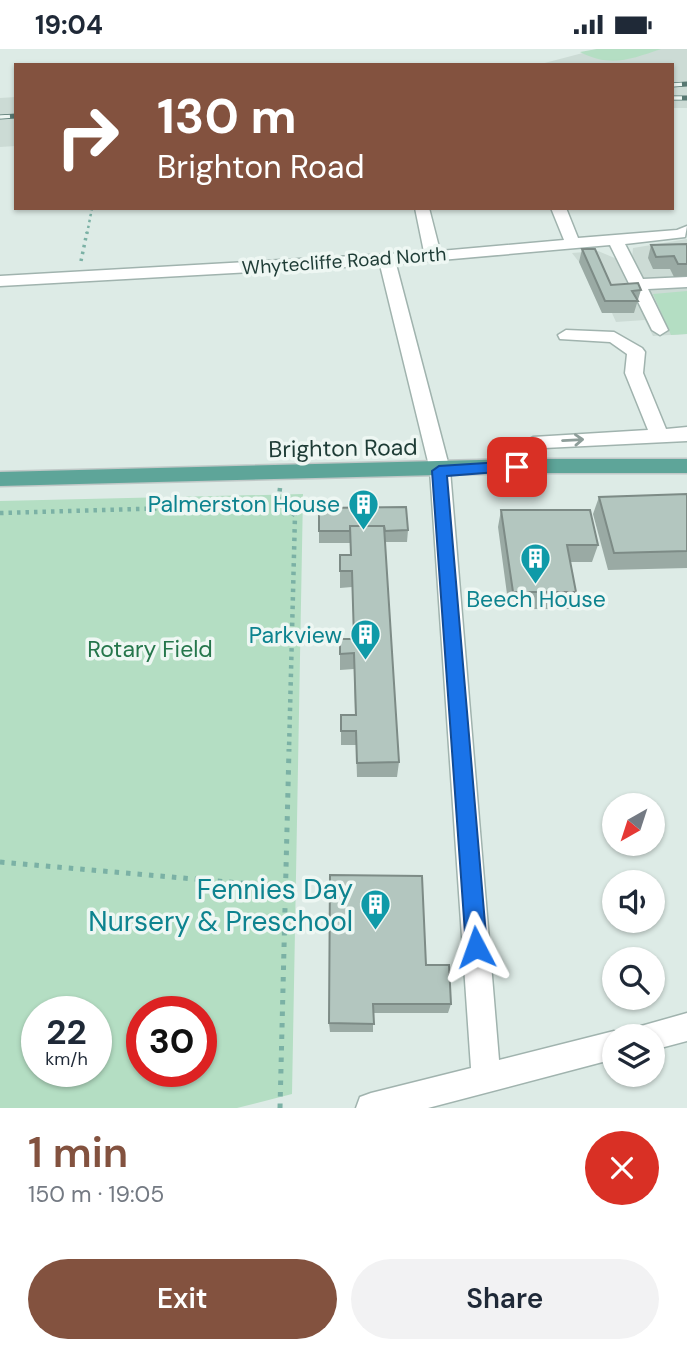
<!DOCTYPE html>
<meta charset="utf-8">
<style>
body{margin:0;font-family:"DM Sans",sans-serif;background:#f2f2f3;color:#1f2937;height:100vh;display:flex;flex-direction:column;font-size:26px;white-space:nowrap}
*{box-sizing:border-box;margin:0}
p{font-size:23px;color:#747a83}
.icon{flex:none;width:38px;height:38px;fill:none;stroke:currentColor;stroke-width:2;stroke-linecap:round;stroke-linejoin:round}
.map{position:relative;height:1059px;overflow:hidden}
.panel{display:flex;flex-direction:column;background:#fff;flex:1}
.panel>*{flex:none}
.guide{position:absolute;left:14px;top:14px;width:660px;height:147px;border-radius:0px;box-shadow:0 2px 5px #0004;background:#83523f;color:#fff;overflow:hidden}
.needle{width:46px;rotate:219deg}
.fabs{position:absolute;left:602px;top:744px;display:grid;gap:14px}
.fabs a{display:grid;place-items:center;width:63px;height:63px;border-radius:50%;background:#fff;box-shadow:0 2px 5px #0004;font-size:35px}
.speed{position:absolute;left:21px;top:947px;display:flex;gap:14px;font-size:35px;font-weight:700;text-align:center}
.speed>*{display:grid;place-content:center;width:91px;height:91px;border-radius:50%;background:#fff;box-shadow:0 2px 5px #0004;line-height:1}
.speed small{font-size:18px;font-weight:400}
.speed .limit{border:10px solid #d22;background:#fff;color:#111}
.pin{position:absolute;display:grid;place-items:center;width:60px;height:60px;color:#fff;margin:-30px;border-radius:14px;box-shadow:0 4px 10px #0006}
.me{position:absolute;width:77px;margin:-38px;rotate:356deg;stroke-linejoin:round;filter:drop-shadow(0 0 5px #0008)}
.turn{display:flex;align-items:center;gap:24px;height:147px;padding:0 28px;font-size:32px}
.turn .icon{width:91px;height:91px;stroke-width:2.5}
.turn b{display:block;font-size:49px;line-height:60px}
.round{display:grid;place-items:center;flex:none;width:74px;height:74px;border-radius:37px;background:#f2f2f3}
.head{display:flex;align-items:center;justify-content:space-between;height:119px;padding:0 28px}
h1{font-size:42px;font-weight:600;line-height:52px;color:#83523f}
.action{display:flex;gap:14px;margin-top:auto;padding:14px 28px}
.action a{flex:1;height:80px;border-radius:42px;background:#83523f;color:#fff;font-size:28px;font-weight:600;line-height:80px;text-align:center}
.action a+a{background:#f2f2f3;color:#1f2937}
.status{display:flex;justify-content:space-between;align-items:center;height:49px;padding:0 35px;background:#fff;direction:ltr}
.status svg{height:19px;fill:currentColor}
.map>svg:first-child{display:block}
</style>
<div class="status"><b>19:04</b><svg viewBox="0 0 49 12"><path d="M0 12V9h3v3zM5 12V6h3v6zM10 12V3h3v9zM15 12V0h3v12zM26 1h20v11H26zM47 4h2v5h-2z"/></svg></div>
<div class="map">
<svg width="687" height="1059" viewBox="0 0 687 1059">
<rect width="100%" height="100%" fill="#ddebe6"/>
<g fill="#ccdbd5">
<path d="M598 0H687V59H672V16H537Z"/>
<path d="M16 48V97L0 98V49Z"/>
<path d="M687 190V285L653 287 645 271 616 273 612 264H602L579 213 572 204 598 202 617 210H632L633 199Z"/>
</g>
<g fill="#b4dec3" fill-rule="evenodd">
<path d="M597 0H661C631 10 611 19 580 3Z"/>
<path d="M687 242V285L671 286 653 245Z"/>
<path d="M303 445 292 1045 237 1059H0V452ZM96 962V1022H37V962ZM201 962V1022H142V962Z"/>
</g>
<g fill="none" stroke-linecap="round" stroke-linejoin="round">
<defs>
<g id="minor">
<path d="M415 159H429L440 202 564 191 551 159H566L578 189 677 181 687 177 685 188 625 195 643 230 687 228V238L648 240 668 281 660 286 652 281 610 196 396 215 450 421 499 1011 614 982 625 987H614V1010L428 1059H356L360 1048 371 1044 471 1019 430 421 380 216 0 237V227L424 203Z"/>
<path d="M566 281 614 283 642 299 645 303 643 324 666 380 687 378V392L544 399 533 406 524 422H510L507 417 519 396 533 388 648 381 625 324 627 305 610 293 560 290 558 286Z"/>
<path d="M687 964V992L653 1001V987H637L641 977Z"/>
</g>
<path id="major" d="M517 410H687V424H517L0 437V423Z"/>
</defs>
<use href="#minor" stroke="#a0b3ae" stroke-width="3"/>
<use href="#major" stroke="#c0c8c7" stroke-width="3"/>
<path stroke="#7bb1a5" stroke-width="2.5" stroke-dasharray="2.5 3.5" stroke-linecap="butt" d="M87 185 92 159"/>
<path stroke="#7bb1a5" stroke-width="3.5" stroke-dasharray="2.5 4.5" stroke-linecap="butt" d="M81 212 87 183"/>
<g stroke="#7bb1a5" stroke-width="4.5" stroke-dasharray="3.5 5" stroke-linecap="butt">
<path d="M280 439 278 456 295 466 289 701"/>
<path d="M0 464 278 456"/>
</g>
<g stroke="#7bb1a5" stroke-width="5" stroke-dasharray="4.5 7" stroke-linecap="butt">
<path d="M0 813 285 838"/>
<path d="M280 1059 289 700"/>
</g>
<use href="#minor" fill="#fff" fill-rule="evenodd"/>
<use href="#major" fill="#5ea599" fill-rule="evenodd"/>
<defs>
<g id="rail">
<path d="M672 36 687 35"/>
<path d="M672 49H687"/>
<path d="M0 68 16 67"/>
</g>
</defs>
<use href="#rail" stroke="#577872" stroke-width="5"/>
<use href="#rail" stroke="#eef7f3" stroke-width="3.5" stroke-dasharray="10" stroke-linecap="butt"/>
</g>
<g fill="#9aaaa4">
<path d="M687 195V227L674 228 670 220H653L648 209 651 196Z"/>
<path d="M582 200 611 236 641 241 634 264H602L579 213Z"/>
<path d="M687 445V519L608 521 593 465 599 448Z"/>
<path d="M319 459 408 481 407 493H385L399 713 397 728H357L356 696H341V666H355L354 620 340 621V590H354L352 538 340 539V506H350V494H319Z"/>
<path d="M501 461 598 496 592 513H570L576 543 570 560H509L498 478Z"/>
<path d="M426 916 451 955 448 964H373V983H330L329 974Z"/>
</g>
<g fill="#b3c6bf" stroke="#7d8b86" stroke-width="2">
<path d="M687 195V215H678L674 207 656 208 651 196Z"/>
<path d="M582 200H595L611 236 638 234 641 241 632 242 638 252H605Z"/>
<path d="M687 445V502L614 504 599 448Z"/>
<path d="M406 458 408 481 385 482 384 477H350V482H319V459Z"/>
<path d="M501 461H590L598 496H567L576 543H513Z"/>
<path d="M350 477H384L399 713 357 714 356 682H341V666H356L354 604 340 605V590H354L352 522H340V506H351Z"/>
<path d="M330 826 422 827 426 916H449L451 955H373L374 975 329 974Z"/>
</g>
<defs><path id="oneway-shaft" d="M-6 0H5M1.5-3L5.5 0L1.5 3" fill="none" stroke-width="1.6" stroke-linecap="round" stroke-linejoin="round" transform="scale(1.75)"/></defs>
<use stroke="#8e9e9a" href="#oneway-shaft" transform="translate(573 391) rotate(-3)"/>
<path fill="#1a73e8" stroke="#114b97" stroke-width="2" d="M517 412 522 414 524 418 522 421 447 427 487 898 484 905 476 908 469 905 466 898 432 422 439 417Z"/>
<defs>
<symbol id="building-pin" viewBox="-11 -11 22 30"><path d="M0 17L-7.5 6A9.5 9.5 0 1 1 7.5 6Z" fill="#0f9aa8" stroke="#eef7f3"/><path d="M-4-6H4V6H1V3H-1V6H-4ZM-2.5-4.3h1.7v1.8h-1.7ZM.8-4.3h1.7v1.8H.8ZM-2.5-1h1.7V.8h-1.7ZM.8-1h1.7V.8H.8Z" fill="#fff"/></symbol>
</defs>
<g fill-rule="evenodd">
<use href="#building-pin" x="346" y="438" width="35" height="47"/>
<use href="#building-pin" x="518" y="492" width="35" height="47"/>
<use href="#building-pin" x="348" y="568" width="35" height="47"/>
<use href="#building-pin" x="358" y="838" width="35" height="47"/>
</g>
<g text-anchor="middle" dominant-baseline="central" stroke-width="7" stroke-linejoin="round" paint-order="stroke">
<g font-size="19" fill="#1e3c36" stroke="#eef7f3">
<text transform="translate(344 212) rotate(-4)">Whytecliffe Road North</text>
</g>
<g font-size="23" fill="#1e3c36" stroke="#eef7f3">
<text transform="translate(343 399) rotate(-1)">Brighton Road</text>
</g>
<g font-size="23" fill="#0d838f" stroke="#eef7f3" text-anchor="end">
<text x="340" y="455">Palmerston House</text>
<text x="536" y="550" text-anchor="middle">Beech House</text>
<text x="342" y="586">Parkview</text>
</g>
<g font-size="23" fill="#25764b" stroke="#eef7f3">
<text x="150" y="600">Rotary Field</text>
</g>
<g font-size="28" fill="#0d838f" stroke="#eef7f3" text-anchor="end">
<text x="353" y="840">Fennies Day<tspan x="353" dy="32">Nursery &amp; Preschool</tspan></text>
</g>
</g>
</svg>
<div class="fabs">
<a><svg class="needle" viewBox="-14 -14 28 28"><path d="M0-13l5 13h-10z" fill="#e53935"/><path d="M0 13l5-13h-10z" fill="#747a83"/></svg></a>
<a><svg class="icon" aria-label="sound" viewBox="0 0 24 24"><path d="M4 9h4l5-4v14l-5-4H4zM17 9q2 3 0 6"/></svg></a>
<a><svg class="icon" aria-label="search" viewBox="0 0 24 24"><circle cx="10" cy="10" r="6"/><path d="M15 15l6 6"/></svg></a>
<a><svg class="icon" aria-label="layers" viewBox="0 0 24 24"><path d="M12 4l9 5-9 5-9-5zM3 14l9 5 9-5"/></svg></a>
</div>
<div class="speed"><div>22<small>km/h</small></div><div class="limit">30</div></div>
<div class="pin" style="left:517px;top:418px;background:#d93025"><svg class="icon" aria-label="arrive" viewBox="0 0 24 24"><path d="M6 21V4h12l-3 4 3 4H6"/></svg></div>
<svg class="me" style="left:476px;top:898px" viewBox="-20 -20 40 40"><path d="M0-17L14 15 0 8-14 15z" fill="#1a73e8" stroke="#fff" stroke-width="4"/></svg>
<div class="guide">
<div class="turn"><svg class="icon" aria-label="right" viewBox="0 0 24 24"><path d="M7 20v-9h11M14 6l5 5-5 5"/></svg><div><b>130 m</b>Brighton Road</div></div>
</div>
</div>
<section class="panel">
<div class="head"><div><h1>1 min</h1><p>150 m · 19:05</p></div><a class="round" style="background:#d93025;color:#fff"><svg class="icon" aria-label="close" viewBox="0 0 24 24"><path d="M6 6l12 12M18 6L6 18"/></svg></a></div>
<div class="action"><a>Exit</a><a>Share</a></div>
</section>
